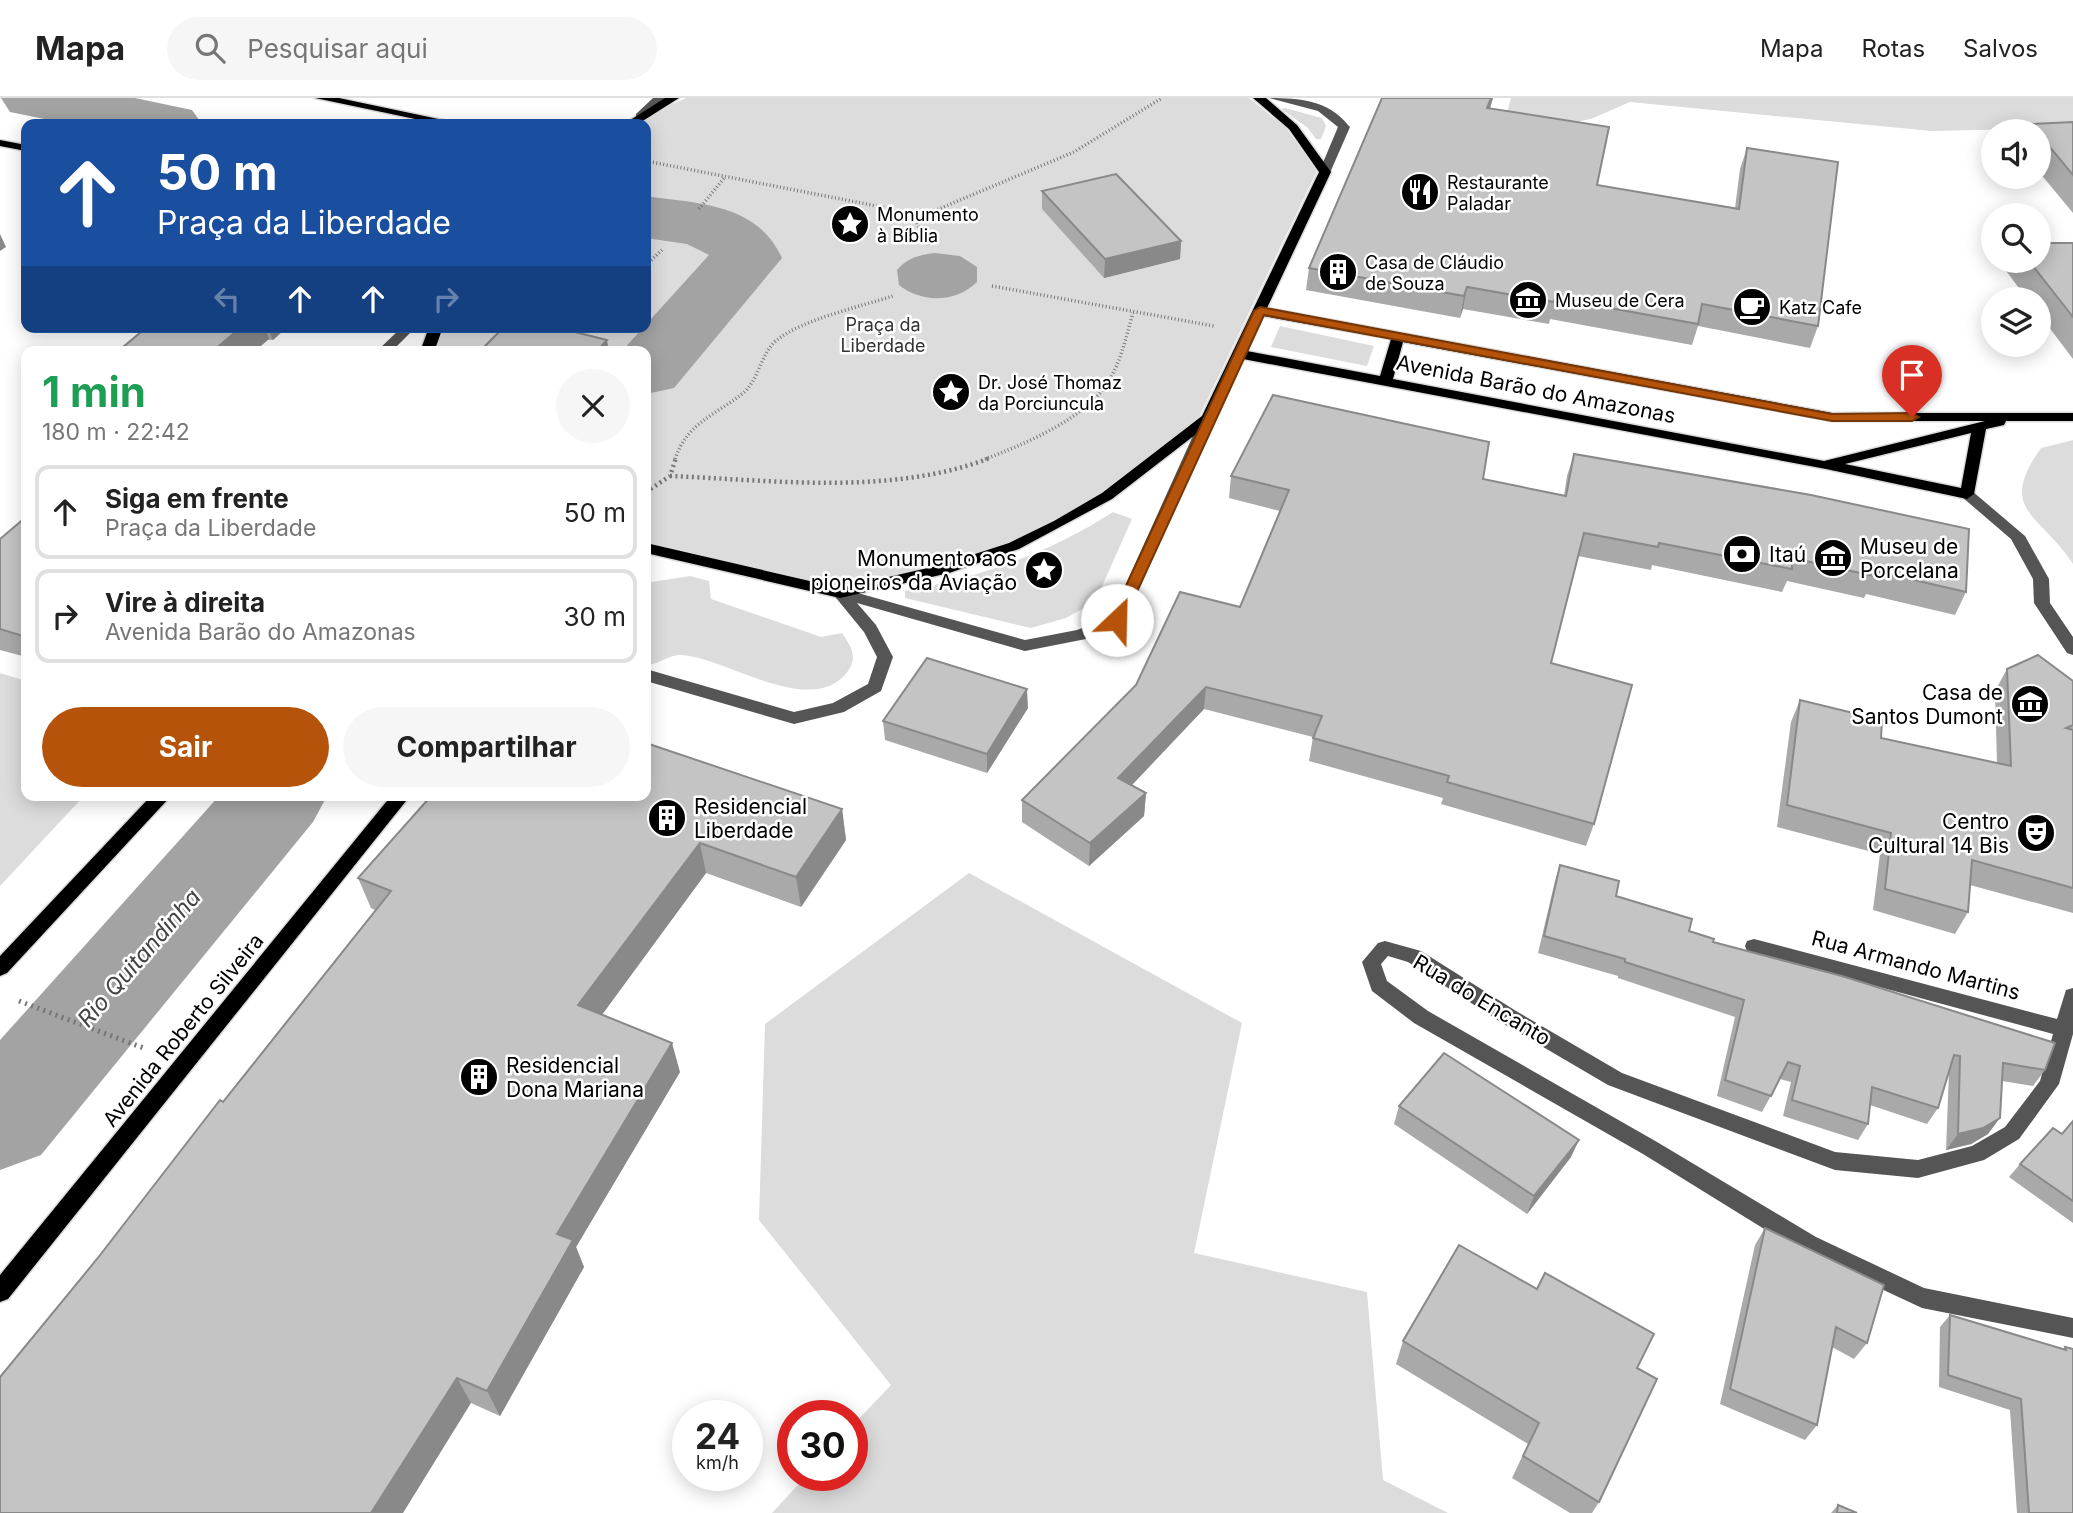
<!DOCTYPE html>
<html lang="pt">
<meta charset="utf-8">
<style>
body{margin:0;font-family:Inter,sans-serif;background:#f6f6f6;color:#222;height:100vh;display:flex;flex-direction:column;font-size:26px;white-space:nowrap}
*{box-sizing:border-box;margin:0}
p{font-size:23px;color:#767676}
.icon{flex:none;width:38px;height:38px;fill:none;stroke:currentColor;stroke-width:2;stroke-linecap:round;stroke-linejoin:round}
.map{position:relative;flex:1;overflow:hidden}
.details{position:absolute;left:21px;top:248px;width:630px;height:455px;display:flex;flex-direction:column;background:#fff;border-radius:14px;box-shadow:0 4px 18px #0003}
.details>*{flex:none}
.top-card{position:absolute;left:21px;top:21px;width:630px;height:214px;border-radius:14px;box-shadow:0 4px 18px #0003;background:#1a4fa0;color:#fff;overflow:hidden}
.controls{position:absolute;left:1981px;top:21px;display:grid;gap:14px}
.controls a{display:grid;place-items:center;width:70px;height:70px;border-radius:50%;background:#fff;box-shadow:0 4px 18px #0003;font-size:35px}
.speed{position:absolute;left:672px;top:1302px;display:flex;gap:14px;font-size:35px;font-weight:700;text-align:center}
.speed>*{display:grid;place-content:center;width:91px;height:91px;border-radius:50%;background:#fff;box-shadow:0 4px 18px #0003;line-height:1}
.speed small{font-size:18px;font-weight:400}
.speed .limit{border:10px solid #d22;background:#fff;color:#111}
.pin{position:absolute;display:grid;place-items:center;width:60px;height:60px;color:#fff;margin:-72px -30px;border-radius:50% 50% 50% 0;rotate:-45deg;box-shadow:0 0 7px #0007}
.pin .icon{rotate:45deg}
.me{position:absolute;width:77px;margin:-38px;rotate:24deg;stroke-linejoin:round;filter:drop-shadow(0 0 5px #0008)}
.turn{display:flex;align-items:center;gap:24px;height:147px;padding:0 21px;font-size:32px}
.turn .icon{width:91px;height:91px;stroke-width:2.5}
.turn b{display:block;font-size:49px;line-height:60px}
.lanes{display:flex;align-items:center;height:66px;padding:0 21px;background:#0003;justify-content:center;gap:35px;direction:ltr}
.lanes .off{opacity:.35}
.round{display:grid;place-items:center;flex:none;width:74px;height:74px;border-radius:37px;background:#f6f6f6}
.headline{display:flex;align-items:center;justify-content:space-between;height:119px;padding:0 21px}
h1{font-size:42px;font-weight:700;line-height:52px;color:#1e9e55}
.primary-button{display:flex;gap:14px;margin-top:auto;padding:14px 21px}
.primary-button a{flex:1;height:80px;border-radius:42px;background:#b45309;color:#fff;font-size:28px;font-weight:700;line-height:80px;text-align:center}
.primary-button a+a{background:#f6f6f6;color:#222}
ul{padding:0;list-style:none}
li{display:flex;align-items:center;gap:21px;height:94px;margin:0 14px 10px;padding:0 7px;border:4px solid #e0e0e0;border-radius:14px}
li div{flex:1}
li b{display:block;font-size:26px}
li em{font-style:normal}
header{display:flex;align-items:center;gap:42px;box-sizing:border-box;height:98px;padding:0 35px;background:#fff;border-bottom:2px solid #e0e0e0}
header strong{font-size:33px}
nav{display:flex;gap:38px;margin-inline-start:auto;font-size:24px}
.search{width:490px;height:63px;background:#f6f6f6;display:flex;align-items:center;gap:18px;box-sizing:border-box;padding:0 24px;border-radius:38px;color:#767676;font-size:26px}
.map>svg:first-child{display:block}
</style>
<header>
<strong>Mapa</strong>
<div class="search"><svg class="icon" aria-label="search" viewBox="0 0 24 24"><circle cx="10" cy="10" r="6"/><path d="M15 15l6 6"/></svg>Pesquisar aqui</div>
<nav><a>Mapa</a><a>Rotas</a><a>Salvos</a></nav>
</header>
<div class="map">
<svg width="2073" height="1415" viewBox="0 0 2073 1415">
<rect width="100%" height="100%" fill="#fff"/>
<g fill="#dcdcdc">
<path d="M686 0H1249L1286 30 1317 73 1199 319 1103 396 1011 444 938 468 837 488 646 446V254H432L442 229H646V26H636L648 17Z"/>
<path d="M1511 0H2073V30L1932 33 1630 4 1591 21 1548 29 1506 18Z"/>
<path d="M1285 10 1322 20 1326 28 1321 41H1316L1308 30 1281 11Z"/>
<path d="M1280 228 1374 248 1367 268 1271 249Z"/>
<path d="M2073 342V466C2041 416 1996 413 2041 350Z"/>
<path d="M1113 414 1132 421 1095 504 1066 520 1031 530 905 500V493C982 478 1046 457 1113 414Z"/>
<path d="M690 478 709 483 711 501 821 539 842 535C851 548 858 559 848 573 812 622 726 559 681 557 670 556 658 567 646 567V485Z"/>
<path d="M0 575 26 583V698H84L0 788Z"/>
<path d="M969 775 1242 925 1194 1155 1367 1194 1383 1382 1448 1415H772L807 1377H852V1328L891 1287 759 1122 765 926Z"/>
</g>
<path fill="#a3a3a3" d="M935 155 960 158 977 169V184C956 205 921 205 899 187L897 172C907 160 919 157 935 155Z"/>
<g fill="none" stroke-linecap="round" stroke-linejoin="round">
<g fill="#a3a3a3" fill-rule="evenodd">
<path d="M1 0H135L192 12 202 26H69L10 14Z"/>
<path d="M646 98C699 106 757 105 782 160L674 290 646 296V254H621L709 157 687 146 646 140Z"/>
<path d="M219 698H327L313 724 41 1057 0 1072V942Z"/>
</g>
<defs>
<g id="major">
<path d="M315 0H339L462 26H439Z"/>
<path d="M665 0H679L638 26H624Z"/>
<path d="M1253 0H1266L1297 27 1331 74 1267 210 1832 315H2073V323H2006L2004 327 1986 331 1974 396 1967 401 1826 371 1243 261 1213 323 1112 401 1019 451 949 475 840 500 646 455V445L840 490 941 467 1009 445 1054 423 1102 395 1202 318 1319 74 1289 31ZM1263 218 1391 241 1380 278 1247 253ZM1403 244 1832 323H1985L1824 363 1393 281ZM1971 335 1961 390 1845 366Z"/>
<path d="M0 42 26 47V53L0 48Z"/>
<path d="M429 229H443L434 254H420Z"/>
<path d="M151 698H171L7 875 0 878V858Z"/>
<path d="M391 698H410L8 1201 0 1204V1177Z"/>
</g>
</defs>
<use href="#major" stroke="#dbdbdb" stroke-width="3"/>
<g stroke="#777" stroke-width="3.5" stroke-dasharray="1 2.5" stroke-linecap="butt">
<path d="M646 63 887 110 915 121 928 147"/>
<path d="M699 111 725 79"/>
<path d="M915 121 1074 54 1162 0"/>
<path d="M646 167 662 152"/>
<path d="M992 188 1214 228"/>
<path d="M675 361C687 325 715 317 742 296 759 283 761 254 777 242 801 222 862 208 893 198"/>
<path d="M985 361C1023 347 1084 321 1107 286 1121 264 1126 239 1133 215"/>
</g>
<g stroke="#777" stroke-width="4.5" stroke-dasharray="2 3.5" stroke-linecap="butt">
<path d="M670 378C773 382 891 398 990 360"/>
<path d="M646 394 670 378 676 360"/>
</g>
<path stroke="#777" stroke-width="5" stroke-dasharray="2 4.5" stroke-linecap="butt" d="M19 903 146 951"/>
<g fill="#555" fill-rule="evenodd">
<path d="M653 0H666L644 20H636V16Z"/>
<path d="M1269 0C1299 0 1328 2 1348 27L1350 29 1329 77 1319 74 1338 29 1318 13Z"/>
<path d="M402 229H416L391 254H376Z"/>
<path d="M1208 316 1215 320 1123 526 1086 541 1025 553 857 505 876 527 893 559 881 593 844 614 794 626 646 583V571L794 614 833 605 868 586 877 559 864 534 832 495 840 490 1025 542 1077 532 1111 519 1201 320Z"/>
<path d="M1967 391 1972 393 2025 438 2049 481 2050 505 2073 539V557L2067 555 2034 505 2033 481 2011 441 1962 399V393Z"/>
<path d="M1754 841 2057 921 2066 892 2073 890V936L2059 986 2019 1041 1984 1062 1918 1080 1835 1072 1608 987 1502 925 1408 864 1388 858 1381 866 1387 883 1428 913 1657 1044 1816 1139 1924 1190 2073 1220V1240L1922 1210 1800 1153 1643 1056 1414 925 1372 893 1362 864 1378 845 1385 843 1421 853 1516 913 1622 975 1835 1054 1918 1062 1972 1048 2005 1029 2040 983 2053 936 1747 853 1745 848 1747 843Z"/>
</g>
<use href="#major" fill="#000" fill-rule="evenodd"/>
</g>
<g fill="#a9a9a9">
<path d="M1493 0 1490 11 1597 87 1735 110 1740 71 1747 50 1818 228 1810 250 1698 228 1692 247 1550 221 1549 226 1463 211 1460 220 1306 192 1309 170Z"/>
<path d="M2073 24V115L2039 74V33H2027L2030 26Z"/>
<path d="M1042 93 1181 143 1180 161 1104 180 1042 111Z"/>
<path d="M2073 145V261L2039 216V201H2027L2004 170 2007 163H2039Z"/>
<path d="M143 229H287L273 242 144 232Z"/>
<path d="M1574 356 1966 494 1955 517 1866 496 1864 500 1787 483 1782 494 1652 467 1651 472 1578 458 1551 565 1594 726 1586 748 1441 706 1443 700 1309 663 1313 639 1204 611 1131 687 1146 695 1144 718 1089 768 1022 724V702L1240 509 1280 413 1229 400 1231 378 1483 381 1564 398 1567 378Z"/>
<path d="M26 419V559L0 552V441Z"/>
<path d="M2007 571 2073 583V815L1970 787 1968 814 1955 836 1873 812 1880 756 1777 729 1791 624 1800 602 1881 640 1997 665 1995 593Z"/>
<path d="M1028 610 987 675 885 642 883 623Z"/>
<path d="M842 711 846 742 801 809 706 775 602 916 680 974 576 1149 584 1169 500 1318 471 1305 97 1161 375 812 371 810 358 780Z"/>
<path d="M1560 767 1616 798 1713 844 2045 972 2033 988 2002 983 1988 1036 1971 1046 1946 1052 1949 974 1938 1010 1927 1026 1870 1007 1868 1026 1858 1042 1783 1018 1791 984 1780 981 1762 1014 1717 998 1735 919 1618 880V878L1538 855 1555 783Z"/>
<path d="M1399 1008 1571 1059 1527 1116 1394 1026Z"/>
<path d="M2073 1023V1125L2009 1079 2020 1066 2062 1036Z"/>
<path d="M1765 1130 1867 1245 1854 1261 1832 1249 1817 1327 1805 1342 1720 1306 1755 1147Z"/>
<path d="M1950 1217 2063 1252 2065 1249 2073 1415H2017L2010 1312 1939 1289 1940 1229Z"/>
<path d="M1403 1243 1637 1270 1599 1404 1592 1415H1570L1512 1380 1528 1346 1396 1266Z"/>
<path d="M1838 1407 1857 1415H1831Z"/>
</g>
<g fill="#898989">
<path d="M1491 0H1493L1483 31 1487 10Z"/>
<path d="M0 136 6 149 0 153Z"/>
<path d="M1181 143 1180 161 1104 180 1105 161Z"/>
<path d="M1467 189 1463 211 1460 220 1464 198Z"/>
<path d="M241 229H265L269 241 254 254H212Z"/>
<path d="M268 229H287L273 242Z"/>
<path d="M607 242 609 254H596Z"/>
<path d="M1206 589 1204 611 1117 703 1118 680Z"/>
<path d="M1027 591 1028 610 987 675V656Z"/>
<path d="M1146 695 1144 718 1089 768 1090 745Z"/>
<path d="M842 711 846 742 801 809 796 779Z"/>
<path d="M700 745 706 775 588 936 578 907Z"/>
<path d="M672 945 680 974 576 1149 584 1169 500 1318 487 1293 557 1136Z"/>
<path d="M2000 1020 1988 1036 1971 1046 1946 1052 1958 1036Z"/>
<path d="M1579 1042 1571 1059 1527 1116 1534 1098Z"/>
<path d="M457 1280 471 1305 403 1415H371Z"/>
</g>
<g fill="#c4c4c4" stroke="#898989" stroke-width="2">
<path d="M1382 0H1491L1487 10 1609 29 1597 87 1739 111 1747 50 1838 64 1818 228 1702 206 1698 226 1555 200 1554 204 1467 189 1464 198 1309 170Z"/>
<path d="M2073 24V77L2039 36V33H2036L2030 26Z"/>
<path d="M1116 76 1181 143 1105 161 1042 93Z"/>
<path d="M2039 145H2073V219L2029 163H2039Z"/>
<path d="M147 229H241L212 254H117Z"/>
<path d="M504 229H555L607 242 596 254H479Z"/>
<path d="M1273 297 1489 344 1483 381 1566 398 1574 356 1811 397 1969 431 1966 494 1875 473 1874 478 1792 460V471L1659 445 1658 449 1584 435 1551 565 1632 587 1594 726 1447 684 1449 678 1313 640 1322 618 1206 589 1118 680 1146 695 1090 745 1022 702 1136 587 1180 494 1240 509 1289 392 1231 378Z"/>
<path d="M26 419V539L0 531V441Z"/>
<path d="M2038 557 2073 583V627L2066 630 2073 632V790L1972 762 1968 814 1885 791 1891 735 1787 707 1800 602 1882 622 1881 640 2011 668 2007 571Z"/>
<path d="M927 560 1027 591 987 656 883 623Z"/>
<path d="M646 645 842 711 796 779 700 745 578 907 672 945 557 1136 573 1142 487 1293 457 1280 371 1415H0V1279L97 1161 220 1002 223 1004 391 793 358 780 431 698H646Z"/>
<path d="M1560 767 1619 783 1616 798 1692 821 1689 833 1714 841 1713 844 1842 878 2055 945 2045 972 2003 965 2000 1020 1983 1030 1958 1036 1960 958 1954 957 1938 1010 1872 989 1868 1026 1792 1002 1800 968 1788 964 1771 998 1725 982 1744 902 1625 864V861L1544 838Z"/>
<path d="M1444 955 1579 1042 1534 1098 1399 1008Z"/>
<path d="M2073 1023V1103L2020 1066 2053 1030 2062 1036Z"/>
<path d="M1765 1130 1884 1187 1867 1245 1836 1229 1817 1327 1730 1291Z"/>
<path d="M1459 1147 1537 1191 1545 1175 1654 1236 1637 1270 1657 1281 1599 1404 1523 1358 1539 1325 1403 1243Z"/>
<path d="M1950 1217 2066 1252 2065 1249 2073 1251V1415H2029L2021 1301 1948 1277Z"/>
<path d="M1838 1407 1857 1415H1837Z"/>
</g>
<path fill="#b45309" stroke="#753606" stroke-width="2" d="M1260 209 1832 316 1912 315 1919 319 1912 323H1832L1264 217 1124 522 1117 527 1112 525 1110 522 1254 213Z"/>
<defs>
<symbol id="restaurant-disc" viewBox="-11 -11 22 22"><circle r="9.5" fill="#000" stroke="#fff"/><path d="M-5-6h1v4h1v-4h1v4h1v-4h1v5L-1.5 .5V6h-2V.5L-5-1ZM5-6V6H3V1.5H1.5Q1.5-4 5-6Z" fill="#fff"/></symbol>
<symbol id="sight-disc" viewBox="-11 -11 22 22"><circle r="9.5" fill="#000" stroke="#fff"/><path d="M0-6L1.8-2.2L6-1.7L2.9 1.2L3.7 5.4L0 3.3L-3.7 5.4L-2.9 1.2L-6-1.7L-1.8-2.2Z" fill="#fff"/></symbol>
<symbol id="building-disc" viewBox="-11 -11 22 22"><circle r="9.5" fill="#000" stroke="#fff"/><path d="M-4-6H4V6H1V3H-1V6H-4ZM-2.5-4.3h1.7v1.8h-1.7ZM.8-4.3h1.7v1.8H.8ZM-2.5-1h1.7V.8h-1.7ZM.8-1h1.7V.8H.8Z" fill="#fff"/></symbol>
<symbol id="museum-disc" viewBox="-11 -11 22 22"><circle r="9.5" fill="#000" stroke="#fff"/><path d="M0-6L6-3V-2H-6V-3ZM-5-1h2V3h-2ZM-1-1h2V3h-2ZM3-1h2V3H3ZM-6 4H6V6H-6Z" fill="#fff"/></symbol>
<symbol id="cafe-disc" viewBox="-11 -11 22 22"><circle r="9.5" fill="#000" stroke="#fff"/><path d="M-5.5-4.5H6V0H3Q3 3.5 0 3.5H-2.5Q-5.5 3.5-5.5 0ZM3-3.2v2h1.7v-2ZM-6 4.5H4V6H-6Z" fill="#fff"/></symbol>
<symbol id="bank-disc" viewBox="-11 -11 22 22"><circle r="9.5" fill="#000" stroke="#fff"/><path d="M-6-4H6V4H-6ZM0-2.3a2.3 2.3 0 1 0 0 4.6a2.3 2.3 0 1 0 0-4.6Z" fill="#fff"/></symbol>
<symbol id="theatre-disc" viewBox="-11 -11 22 22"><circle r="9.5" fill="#000" stroke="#fff"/><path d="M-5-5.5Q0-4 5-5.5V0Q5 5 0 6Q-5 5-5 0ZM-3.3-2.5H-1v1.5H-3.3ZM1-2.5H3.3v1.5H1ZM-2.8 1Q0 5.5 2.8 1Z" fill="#fff"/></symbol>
</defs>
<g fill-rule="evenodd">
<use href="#restaurant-disc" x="1398" y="72" width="44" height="44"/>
<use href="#sight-disc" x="828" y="104" width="44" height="44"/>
<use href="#building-disc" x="1316" y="152" width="44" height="44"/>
<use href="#museum-disc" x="1506" y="180" width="44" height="44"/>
<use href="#cafe-disc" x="1730" y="187" width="44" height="44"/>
<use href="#sight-disc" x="929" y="272" width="44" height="44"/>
<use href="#bank-disc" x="1720" y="434" width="44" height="44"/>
<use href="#museum-disc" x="1811" y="438" width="44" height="44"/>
<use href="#sight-disc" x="1022" y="450" width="44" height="44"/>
<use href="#museum-disc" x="2008" y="584" width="44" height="44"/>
<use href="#building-disc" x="645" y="698" width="44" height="44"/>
<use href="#theatre-disc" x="2014" y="713" width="44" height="44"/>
<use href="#building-disc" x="457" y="957" width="44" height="44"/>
</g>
<g text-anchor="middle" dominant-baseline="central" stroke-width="5" stroke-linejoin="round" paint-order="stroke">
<g font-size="18" fill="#000" stroke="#fff" text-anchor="start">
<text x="1447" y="84">Restaurante<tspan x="1447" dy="21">Paladar</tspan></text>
<text x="877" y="116">Monumento<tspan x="877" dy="21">à Bíblia</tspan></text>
<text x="1365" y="164">Casa de Cláudio<tspan x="1365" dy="21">de Souza</tspan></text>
<text x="1555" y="202">Museu de Cera</text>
<text x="1779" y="209">Katz Cafe</text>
<text x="978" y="284">Dr. José Thomaz<tspan x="978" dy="21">da Porciuncula</tspan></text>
</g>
<g font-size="18" fill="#333" stroke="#fff">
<text x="883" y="226">Praça da<tspan x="883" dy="21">Liberdade</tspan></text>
</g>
<g font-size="21" fill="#000" stroke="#fff">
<text transform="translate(1536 291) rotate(11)">Avenida Barão do Amazonas</text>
<text transform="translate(1916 867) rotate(15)">Rua Armando Martins</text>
<text transform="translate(1482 902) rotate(31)">Rua do Encanto</text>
<text transform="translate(183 932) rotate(-51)">Avenida Roberto Silveira</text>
</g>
<g font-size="21" fill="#000" stroke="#fff" text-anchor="start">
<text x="1860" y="448">Museu de<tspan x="1860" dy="24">Porcelana</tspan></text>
<text x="1769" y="456">Itaú</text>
<text x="1017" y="460" text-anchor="end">Monumento aos<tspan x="1017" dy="24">pioneiros da Aviação</tspan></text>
<text x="2003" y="594" text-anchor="end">Casa de<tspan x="2003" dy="24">Santos Dumont</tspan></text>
<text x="694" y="708">Residencial<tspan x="694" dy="24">Liberdade</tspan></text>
<text x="2009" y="723" text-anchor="end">Centro<tspan x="2009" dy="24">Cultural 14 Bis</tspan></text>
<text x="506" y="967">Residencial<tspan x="506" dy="24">Dona Mariana</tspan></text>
</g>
<g font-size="23" font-style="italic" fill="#444" stroke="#fff">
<text transform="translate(139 860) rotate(-49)">Rio Quitandinha</text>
</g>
</g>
</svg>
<div class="controls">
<a><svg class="icon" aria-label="sound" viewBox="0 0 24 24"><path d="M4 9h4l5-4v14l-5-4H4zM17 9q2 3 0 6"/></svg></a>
<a><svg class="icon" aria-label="search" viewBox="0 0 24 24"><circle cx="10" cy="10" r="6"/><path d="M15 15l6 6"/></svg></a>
<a><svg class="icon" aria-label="layers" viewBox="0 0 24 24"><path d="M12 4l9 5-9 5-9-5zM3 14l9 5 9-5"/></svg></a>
</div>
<div class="speed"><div>24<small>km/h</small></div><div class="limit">30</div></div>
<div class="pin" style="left:1912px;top:319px;background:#d93025"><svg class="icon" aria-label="arrive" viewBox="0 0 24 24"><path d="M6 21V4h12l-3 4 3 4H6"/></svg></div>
<svg class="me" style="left:1117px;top:522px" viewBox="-20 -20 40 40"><circle r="19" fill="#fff"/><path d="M0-13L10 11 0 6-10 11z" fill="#b45309"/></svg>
<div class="top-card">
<div class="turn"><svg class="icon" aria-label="ahead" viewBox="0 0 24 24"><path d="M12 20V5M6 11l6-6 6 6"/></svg><div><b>50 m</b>Praça da Liberdade</div></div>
<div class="lanes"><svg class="icon off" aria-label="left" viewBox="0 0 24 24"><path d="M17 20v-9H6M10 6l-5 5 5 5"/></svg><svg class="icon" aria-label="ahead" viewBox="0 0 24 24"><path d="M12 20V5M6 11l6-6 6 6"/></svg><svg class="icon" aria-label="ahead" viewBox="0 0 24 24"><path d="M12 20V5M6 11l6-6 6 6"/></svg><svg class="icon off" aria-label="right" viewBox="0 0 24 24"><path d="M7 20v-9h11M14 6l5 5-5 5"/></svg></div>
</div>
<section class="details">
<div class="headline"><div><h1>1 min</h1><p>180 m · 22:42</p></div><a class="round"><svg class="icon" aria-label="close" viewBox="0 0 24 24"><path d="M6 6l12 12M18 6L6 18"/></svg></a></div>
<ul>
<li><svg class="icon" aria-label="ahead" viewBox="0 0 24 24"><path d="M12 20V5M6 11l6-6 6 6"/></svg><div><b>Siga em frente</b><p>Praça da Liberdade</p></div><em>50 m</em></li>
<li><svg class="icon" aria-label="right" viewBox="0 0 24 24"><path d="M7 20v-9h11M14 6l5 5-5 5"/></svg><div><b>Vire à direita</b><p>Avenida Barão do Amazonas</p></div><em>30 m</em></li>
</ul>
<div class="primary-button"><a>Sair</a><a>Compartilhar</a></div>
</section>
</div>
